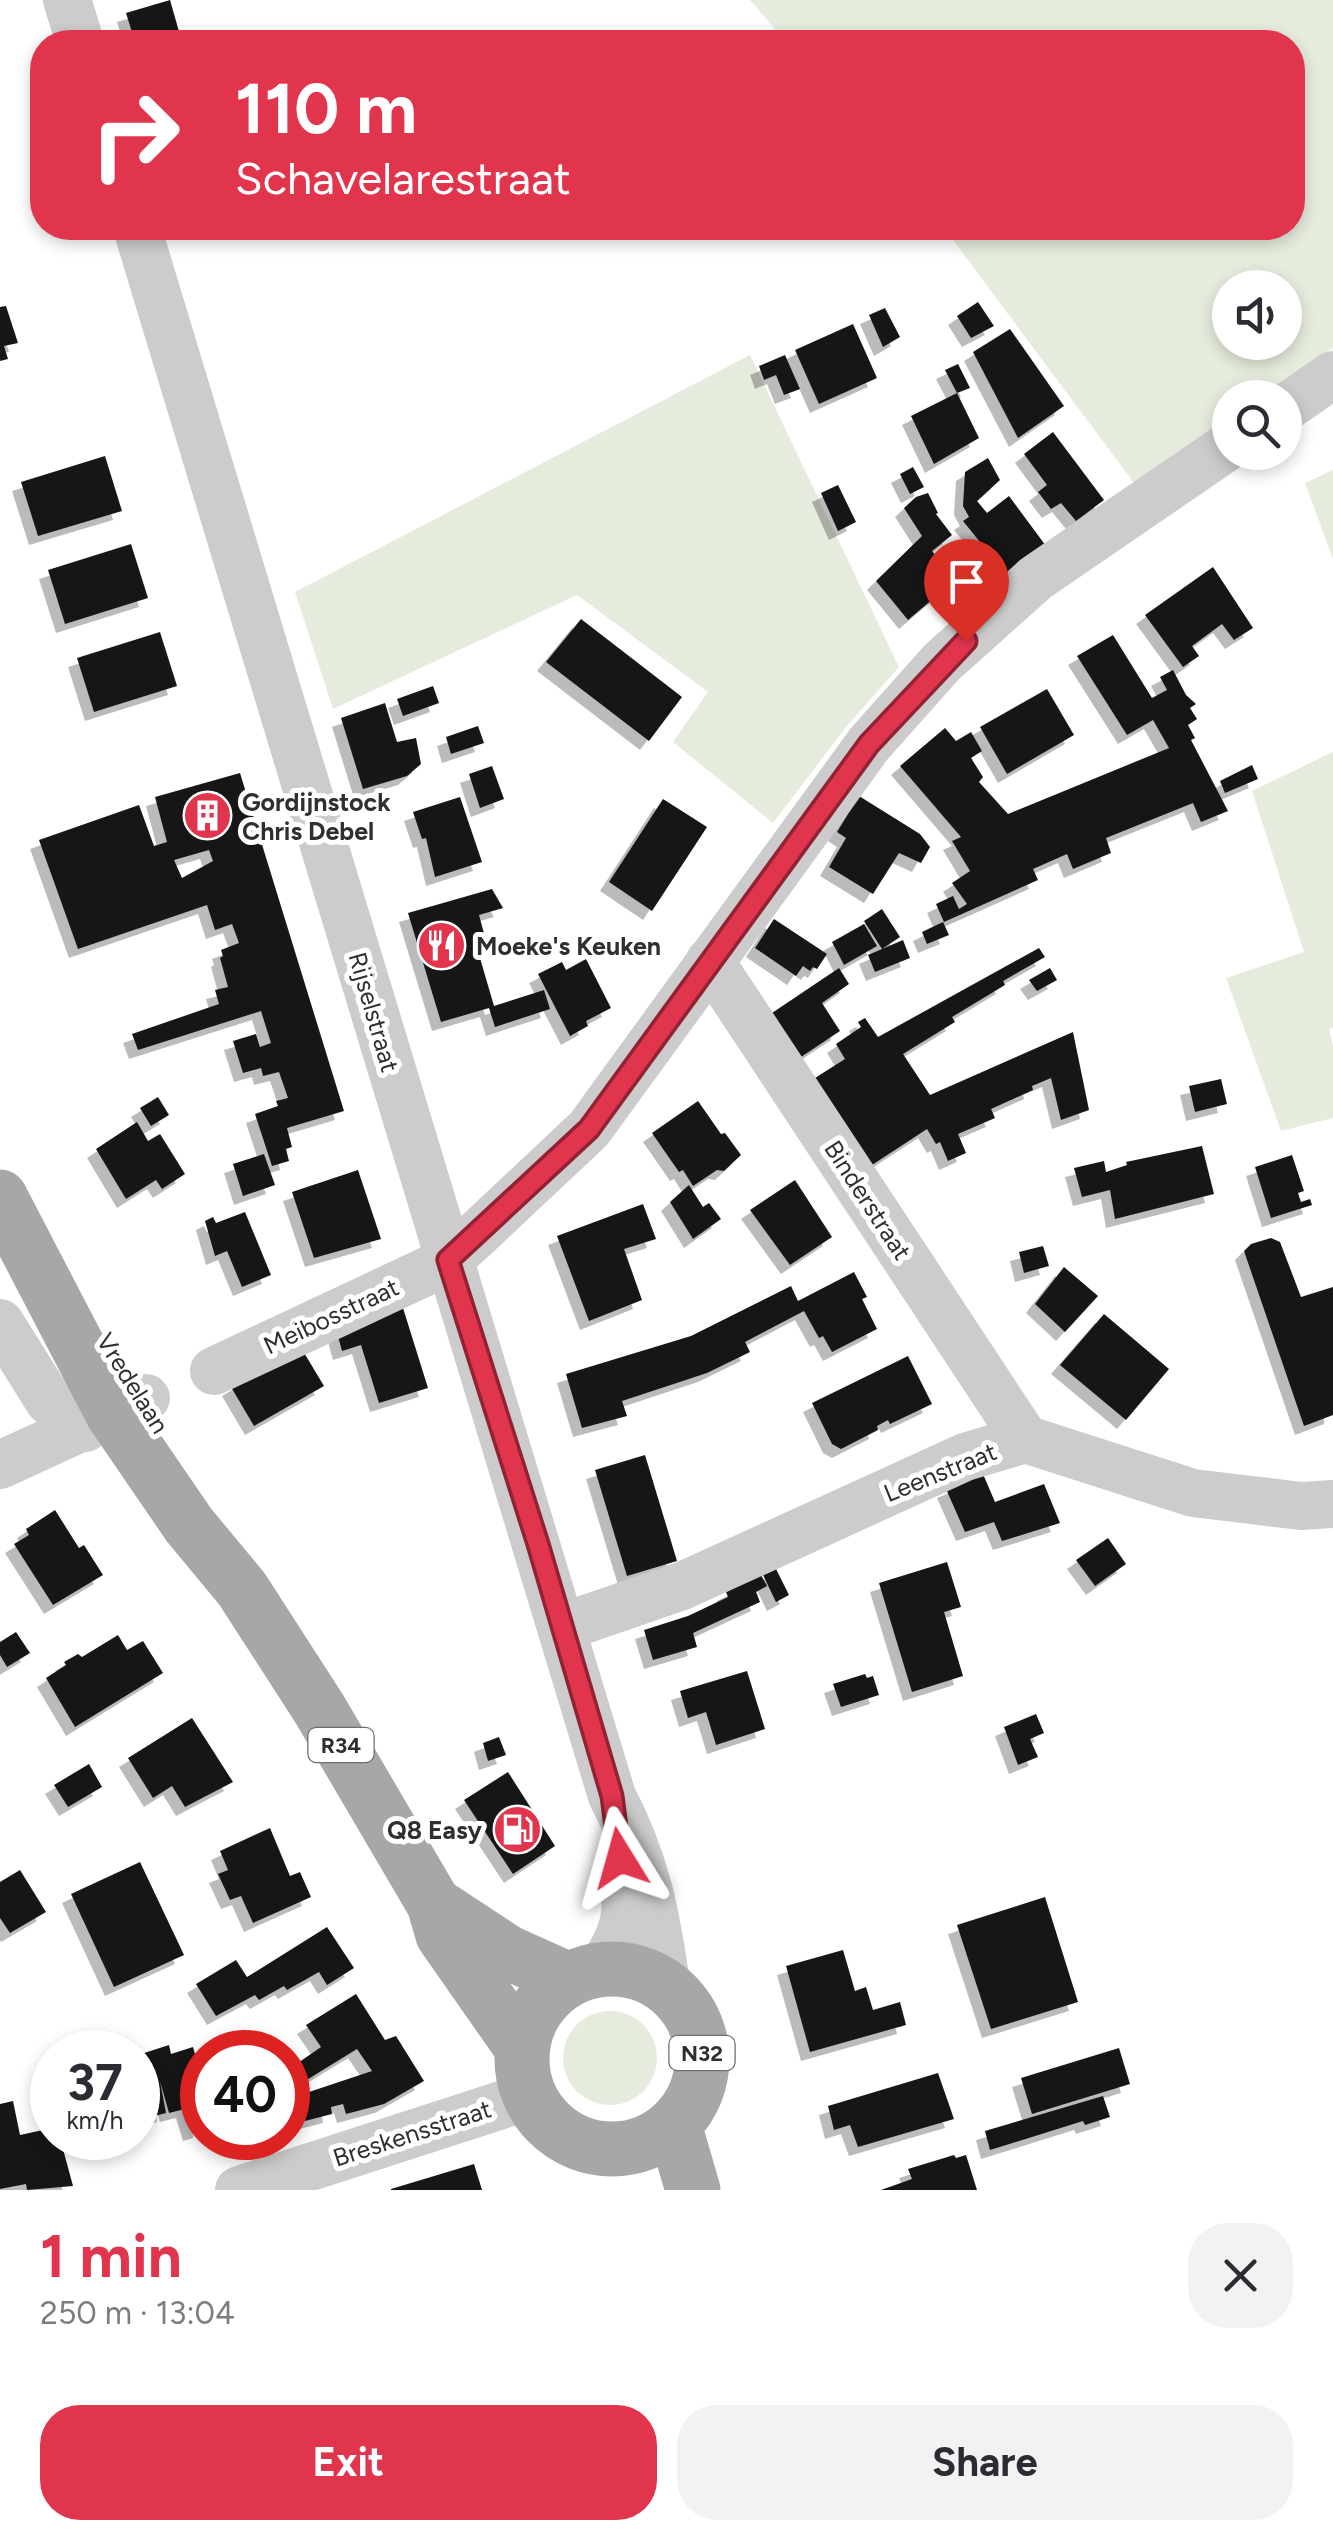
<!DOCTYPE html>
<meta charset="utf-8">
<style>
body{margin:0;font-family:Figtree,sans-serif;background:#f2f2f3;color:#2b2b33;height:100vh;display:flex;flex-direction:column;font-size:38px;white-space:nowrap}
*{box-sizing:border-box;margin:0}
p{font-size:32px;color:#7c7c81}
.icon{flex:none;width:55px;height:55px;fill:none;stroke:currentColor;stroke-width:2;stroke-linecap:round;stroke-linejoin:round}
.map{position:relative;height:2190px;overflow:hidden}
.sheet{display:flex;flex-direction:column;background:#fff;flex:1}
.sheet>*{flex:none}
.banner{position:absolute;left:30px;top:30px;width:1275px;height:210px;border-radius:40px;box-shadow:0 5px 15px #0003;background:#e1354e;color:#fff;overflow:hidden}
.buttons{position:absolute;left:1212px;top:270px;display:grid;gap:20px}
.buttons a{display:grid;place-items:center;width:90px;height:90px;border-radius:50%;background:#fff;box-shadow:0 5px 15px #0003;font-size:50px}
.speed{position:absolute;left:30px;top:2030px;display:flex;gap:20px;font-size:50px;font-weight:700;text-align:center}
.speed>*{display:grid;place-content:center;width:130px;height:130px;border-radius:50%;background:#fff;box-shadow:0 5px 15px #0003;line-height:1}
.speed small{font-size:25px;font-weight:400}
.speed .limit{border:15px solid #d22;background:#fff;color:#111}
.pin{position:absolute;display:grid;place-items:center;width:85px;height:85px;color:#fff;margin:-102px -42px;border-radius:50% 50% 50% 0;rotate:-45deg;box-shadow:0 0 10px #0007}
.pin .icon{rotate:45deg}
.me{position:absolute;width:110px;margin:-55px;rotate:352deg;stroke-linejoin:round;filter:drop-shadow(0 0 8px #0008)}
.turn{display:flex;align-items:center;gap:35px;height:210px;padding:0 40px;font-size:45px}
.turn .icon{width:130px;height:130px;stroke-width:2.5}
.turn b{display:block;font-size:70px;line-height:85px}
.round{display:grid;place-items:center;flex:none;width:105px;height:105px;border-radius:40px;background:#f2f2f3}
.headline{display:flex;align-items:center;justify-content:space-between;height:170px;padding:0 40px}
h1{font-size:60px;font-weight:700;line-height:75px;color:#e1354e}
.button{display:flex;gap:20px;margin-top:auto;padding:20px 40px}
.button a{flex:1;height:115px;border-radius:40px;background:#e1354e;color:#fff;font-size:40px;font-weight:700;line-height:115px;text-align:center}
.button a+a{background:#f2f2f3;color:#2b2b33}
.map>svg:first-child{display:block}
</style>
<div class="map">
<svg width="1333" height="2190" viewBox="0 0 1333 2190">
<defs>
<filter id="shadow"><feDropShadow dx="-9" dy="9" stdDeviation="0" flood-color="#0004"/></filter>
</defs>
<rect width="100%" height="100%" fill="#fff"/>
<g fill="#e6ecdd" fill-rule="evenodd">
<path d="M750 0H1333V348L1260 397 1230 398V418L1134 483 944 228H1292V42H786ZM1230 288H1285V342H1230Z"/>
<path d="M750 355 899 667 846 727 773 823 673 742 708 692 577 595 333 709 295 592Z"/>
<path d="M1333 470V559L1305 483Z"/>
<path d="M1333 752V1028L1329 1029 1333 1046V1118L1281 1131 1226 978 1304 952 1252 791Z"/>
<circle cx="610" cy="2058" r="47"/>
</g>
<g fill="#161616" fill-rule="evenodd" filter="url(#shadow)">
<path d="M170 0 182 42H135L126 13Z"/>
<path d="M978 302 994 326 971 338 957 316Z"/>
<path d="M6 306 18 343 4 346 8 359 0 361V307Z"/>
<path d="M885 308 900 337 883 347 869 315Z"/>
<path d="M853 324 877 378 819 404 795 350Z"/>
<path d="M1010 329 1064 406 1018 438 973 352Z"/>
<path d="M785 355 800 389 784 395 776 375 764 380 759 366Z"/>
<path d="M958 364 970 388 957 393 945 370Z"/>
<path d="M957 393 979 438 934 464 911 416Z"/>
<path d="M1053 432 1104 500 1076 521 1061 503 1051 509 1038 492 1047 485 1024 454Z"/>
<path d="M105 456 122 511 38 536 21 482Z"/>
<path d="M988 458 1000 480 977 501 987 513 1009 496 1046 546 1006 581 977 544 980 542 963 521 969 517 963 506 965 472Z"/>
<path d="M913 467 924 487 910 494 900 474Z"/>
<path d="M838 485 856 522 838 531 821 493Z"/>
<path d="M928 493 938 513 936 514 952 535 932 551 958 582 943 595 941 592 908 620 876 581 922 536 904 508 916 497Z"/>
<path d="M131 544 148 598 65 624 48 570Z"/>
<path d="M1213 567 1253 628 1234 640 1222 624 1192 646 1199 656 1183 667 1145 615Z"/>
<path d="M581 619 682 697 649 741 546 662Z"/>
<path d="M160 632 177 686 94 712 77 658Z"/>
<path d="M1113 635 1152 698 1167 690 1160 677 1173 670 1186 695 1196 704 1190 708 1197 719 1188 725 1195 738 1191 740 1228 811 1201 822 1193 803 1106 838 1111 853 1073 869 1067 854 1033 869 1038 880 944 922 936 904 953 896 959 909 967 904 952 883 970 871 952 841 961 837 900 766 945 728 956 741 971 732 982 751 971 758 983 777 979 782 1008 814 1169 748 1153 720 1127 735 1077 656Z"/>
<path d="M433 686 439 703 403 716 397 699Z"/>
<path d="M1047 689 1074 735 1007 774 980 727Z"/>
<path d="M385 703 397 742 416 738 421 764 407 776 363 789 341 718Z"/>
<path d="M478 726 484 743 451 754 446 737Z"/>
<path d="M1252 765 1258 779 1225 793 1220 781Z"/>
<path d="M492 766 504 799 480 808 469 774Z"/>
<path d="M240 773 344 1111 287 1128 292 1147 286 1149 289 1161 272 1166 255 1114 278 1106 276 1101 288 1098 279 1072 263 1076 261 1068 243 1073 233 1041 256 1034 260 1047 271 1043 261 1011 138 1050 132 1034 219 1004 215 990 228 987 220 958 223 956 221 950 239 943 232 924 215 930 207 905 78 949 39 840 139 805 154 846 167 842 155 797ZM209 850 213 861 182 878 174 860Z"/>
<path d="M859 796 920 834 930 847 921 863 899 853 873 894 829 867 846 838 837 832Z"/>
<path d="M460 797 482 862 435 877 426 838 422 839 413 812Z"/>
<path d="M663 799 707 827 652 911 609 882Z"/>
<path d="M492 889 503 908 479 915 485 937 475 941 494 1006 544 990 550 1009 495 1027 489 1008 441 1022 408 913Z"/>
<path d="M882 909 900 937 882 949 903 940 910 958 875 972 868 955 882 949 864 921Z"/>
<path d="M774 919 827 954 817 969 813 967 810 971 803 966 796 976 755 948Z"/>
<path d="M943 922 949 935 927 944 922 932Z"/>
<path d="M864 924 877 946 844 965 832 942Z"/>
<path d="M1039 948 1045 957 1003 981 1005 985 952 1017 955 1022 903 1054 930 1095 1073 1032 1089 1110 1061 1120 1051 1078 1032 1086 1033 1090 991 1109 995 1118 958 1134 966 1153 948 1161 940 1142 936 1144 927 1129 872 1165 815 1078 845 1059 836 1044 861 1027 858 1022 865 1018 878 1037Z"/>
<path d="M586 959 611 1008 586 1021 588 1026 570 1036 538 974 562 962 566 970Z"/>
<path d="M839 968 849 984 822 1003 840 1031 801 1057 772 1013Z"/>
<path d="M1050 968 1057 980 1037 991 1029 980Z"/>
<path d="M1221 1079 1227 1104 1195 1112 1189 1086Z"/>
<path d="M158 1097 169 1115 151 1126 140 1108Z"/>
<path d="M698 1101 721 1134 725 1133 741 1155 724 1171 717 1170 693 1186 683 1170 679 1172 652 1133Z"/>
<path d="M137 1122 148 1141 160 1134 185 1174 162 1189 156 1180 126 1199 96 1149Z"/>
<path d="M1202 1146 1214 1194 1115 1219 1110 1190 1082 1197 1074 1168 1104 1161 1106 1172 1127 1165 1126 1162Z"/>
<path d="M264 1154 275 1185 243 1196 233 1164Z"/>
<path d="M1292 1155 1304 1191 1298 1193 1301 1202 1310 1199 1312 1205 1271 1218 1255 1167Z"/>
<path d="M358 1170 381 1239 314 1258 292 1192Z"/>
<path d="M795 1180 832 1237 790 1265 750 1210Z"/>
<path d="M689 1185 703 1207 709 1203 721 1219 693 1239 670 1202Z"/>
<path d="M643 1204 656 1239 624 1249 642 1300 589 1321 557 1236Z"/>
<path d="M245 1212 271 1275 242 1287 227 1251 215 1256 205 1221 213 1217 216 1223Z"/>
<path d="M1271 1238 1280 1242 1301 1297 1333 1287V1415L1304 1426 1244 1251 1251 1244Z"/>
<path d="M1043 1246 1049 1266 1024 1273 1019 1252Z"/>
<path d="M1064 1267 1098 1296 1065 1332 1035 1304Z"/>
<path d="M854 1272 867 1297 862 1299 877 1329 832 1352 823 1336 819 1338 804 1311 745 1342 750 1352 707 1373 622 1401 627 1416 582 1428 566 1374 691 1336 791 1286 798 1301Z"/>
<path d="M403 1308 428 1388 379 1403 361 1345 342 1351 336 1329Z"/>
<path d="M1104 1314 1169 1369 1126 1420 1060 1365Z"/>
<path d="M300 1346 324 1386 254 1426 231 1387Z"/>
<path d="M908 1356 932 1404 890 1424 888 1420 877 1426 878 1430 841 1449 832 1444 812 1403Z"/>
<path d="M645 1455 677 1561 627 1576 595 1470Z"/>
<path d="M983 1474 995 1502 1044 1484 1060 1523 1002 1541 994 1522 965 1532 946 1489Z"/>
<path d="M55 1510 79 1548 84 1545 103 1575 53 1605 14 1544 29 1535 26 1529Z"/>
<path d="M1108 1538 1126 1564 1095 1586 1076 1560Z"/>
<path d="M947 1562 961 1607 944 1612 963 1676 912 1692 879 1583Z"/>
<path d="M776 1569 789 1595 776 1602 763 1575Z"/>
<path d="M761 1575 767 1586 756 1592 760 1602 693 1633 697 1647 653 1660 644 1630 688 1616 728 1597 726 1592Z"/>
<path d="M16 1632 30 1653 7 1667 0 1655V1642Z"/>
<path d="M118 1635 127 1650 143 1641 163 1673 75 1727 46 1678 66 1665 64 1662 78 1654 82 1657Z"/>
<path d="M747 1671 765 1729 716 1745 706 1712 688 1718 680 1691Z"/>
<path d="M865 1674 867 1678 873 1676 879 1695 841 1707 833 1684Z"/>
<path d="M1036 1714 1044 1733 1030 1739 1038 1757 1018 1765 1004 1727Z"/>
<path d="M192 1718 233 1782 185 1807 172 1786 153 1798 128 1758Z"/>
<path d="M499 1737 506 1755 488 1761 483 1743Z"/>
<path d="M89 1764 102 1787 68 1807 54 1785Z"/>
<path d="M508 1772 555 1846 513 1874 464 1800Z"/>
<path d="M270 1828 290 1876 300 1872 311 1897 253 1923 241 1896 230 1900 218 1874 228 1870 220 1851Z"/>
<path d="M140 1862 184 1955 114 1987 71 1894Z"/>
<path d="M20 1870 46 1912 10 1933 0 1918V1882Z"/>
<path d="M1045 1897 1078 2002 991 2029 957 1925Z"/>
<path d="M327 1927 354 1968 327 1985 319 1972 287 1990 284 1986 259 2000 255 1995 216 2016 196 1984 236 1960 247 1977Z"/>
<path d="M843 1950 855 1991 866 1987 873 2010 900 2002 906 2025 810 2052 786 1966Z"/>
<path d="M356 1994 385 2040 396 2036 424 2081 384 2104 346 2114 343 2104 331 2107 332 2114 305 2121 300 2106 288 2110V2099L372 2071 357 2049 305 2081 295 2065 321 2047 306 2025Z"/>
<path d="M169 2045 171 2054 193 2047 202 2078V2129L192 2132 185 2109 169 2113 160 2081 166 2113 138 2120V2055Z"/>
<path d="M1119 2048 1130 2084 1032 2114 1021 2078Z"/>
<path d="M938 2073 954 2119 858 2147 850 2125 834 2130 828 2106Z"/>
<path d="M1103 2096 1110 2117 1085 2125 1083 2121 990 2150 985 2131Z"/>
<path d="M13 2101 20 2135 52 2128V2138H60L73 2186 27 2190 26 2184 0 2189V2104Z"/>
<path d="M954 2155 956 2158 966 2155 977 2190H881L912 2179 908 2169Z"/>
<path d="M474 2164 482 2190H391V2189Z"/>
</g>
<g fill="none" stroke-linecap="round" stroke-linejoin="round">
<g stroke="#ccc" stroke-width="48">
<path d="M67 0 80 42"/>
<path d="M137 228 612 1796C646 1861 656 1913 666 1984"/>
<path d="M1285 408 1333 375"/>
<path d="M710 961 1025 1439"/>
<path d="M0 1323 49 1401 85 1428"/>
<path d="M214 1371 423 1273 448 1260 473 1238 589 1129 869 744 942 662 1036 578 1230 445"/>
<path d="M0 1465 146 1398"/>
<path d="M563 1627 682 1586 965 1457 1025 1439 1193 1493 1301 1506 1333 1504"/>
<path d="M601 1968C630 1928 629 1905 620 1859"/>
<path d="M239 2190 529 2096"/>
</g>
<g stroke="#a7a7a7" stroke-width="55">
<path d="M0 1197 113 1414 189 1525 242 1589 320 1710 434 1904 443 1935 522 2048"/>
<path d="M437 1906 507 1952 567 1979"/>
<circle cx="612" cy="2059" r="90"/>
<path d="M674 2125 693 2190"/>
</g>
</g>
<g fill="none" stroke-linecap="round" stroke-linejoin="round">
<defs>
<path id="route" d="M620 1858 612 1796 538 1544 448 1260 589 1129 869 744 966 641"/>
</defs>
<use href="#route" stroke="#922233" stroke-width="25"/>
<use href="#route" stroke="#e1354e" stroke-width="18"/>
</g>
<defs>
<symbol id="building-disc" viewBox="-11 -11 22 22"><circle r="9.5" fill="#e1354e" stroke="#fff"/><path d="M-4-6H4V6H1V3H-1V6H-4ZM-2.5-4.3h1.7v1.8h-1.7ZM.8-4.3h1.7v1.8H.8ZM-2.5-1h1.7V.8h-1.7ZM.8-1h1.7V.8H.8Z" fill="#fff"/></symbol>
<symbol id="restaurant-disc" viewBox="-11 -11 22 22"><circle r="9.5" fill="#e1354e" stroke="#fff"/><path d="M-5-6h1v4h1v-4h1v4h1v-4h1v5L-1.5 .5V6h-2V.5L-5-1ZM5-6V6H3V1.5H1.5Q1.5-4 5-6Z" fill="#fff"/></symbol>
<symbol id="fuel-disc" viewBox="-11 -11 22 22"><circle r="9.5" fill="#e1354e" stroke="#fff"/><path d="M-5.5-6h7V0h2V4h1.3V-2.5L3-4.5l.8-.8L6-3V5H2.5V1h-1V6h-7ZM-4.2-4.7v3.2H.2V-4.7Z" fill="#fff"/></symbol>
</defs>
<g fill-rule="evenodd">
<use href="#building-disc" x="180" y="788" width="55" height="55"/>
<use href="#restaurant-disc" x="414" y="918" width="55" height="55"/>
<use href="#fuel-disc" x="490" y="1802" width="55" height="55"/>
</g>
<g text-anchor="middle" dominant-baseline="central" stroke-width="10" stroke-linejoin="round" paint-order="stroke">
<g fill="#fff" stroke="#6d6d6d" stroke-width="2.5">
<rect x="308.5" y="1728" width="65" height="34" rx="8"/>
<rect x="669.5" y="2036" width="65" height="34" rx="8"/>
</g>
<g font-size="22" font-weight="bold" fill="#2f2f2f">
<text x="341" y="1745">R34</text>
<text x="702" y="2053">N32</text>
</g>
<g font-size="25" font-weight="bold" fill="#2f2f2f" stroke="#fff" text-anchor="start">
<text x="242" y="802">Gordijnstock<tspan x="242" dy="29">Chris Debel</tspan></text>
<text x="476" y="946">Moeke's Keuken</text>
<text x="482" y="1830" text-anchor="end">Q8 Easy</text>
</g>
<g font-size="25" fill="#2f2f2f" stroke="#fff">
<text transform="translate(374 1012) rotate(74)">Rijselstraat</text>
<text transform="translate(868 1200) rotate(57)">Binderstraat</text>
<text transform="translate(331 1316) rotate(-25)">Meibosstraat</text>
<text transform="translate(133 1383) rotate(58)">Vredelaan</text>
<text transform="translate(940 1472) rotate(-22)">Leenstraat</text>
<text transform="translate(412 2133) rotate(-18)">Breskensstraat</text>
</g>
</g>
</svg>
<div class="buttons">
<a><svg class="icon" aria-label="sound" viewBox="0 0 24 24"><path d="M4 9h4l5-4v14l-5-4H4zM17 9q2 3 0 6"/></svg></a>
<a><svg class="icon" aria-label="search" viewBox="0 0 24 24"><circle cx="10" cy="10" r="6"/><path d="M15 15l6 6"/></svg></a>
</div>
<div class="speed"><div>37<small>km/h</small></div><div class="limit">40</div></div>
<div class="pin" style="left:966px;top:641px;background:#d93025"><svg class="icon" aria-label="arrive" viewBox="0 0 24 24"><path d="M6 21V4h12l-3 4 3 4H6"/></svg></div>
<svg class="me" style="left:620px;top:1858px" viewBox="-20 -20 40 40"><path d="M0-17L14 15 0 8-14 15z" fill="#e1354e" stroke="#fff" stroke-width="4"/></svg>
<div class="banner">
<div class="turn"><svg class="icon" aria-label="right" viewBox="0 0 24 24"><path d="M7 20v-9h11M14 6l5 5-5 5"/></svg><div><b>110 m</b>Schavelarestraat</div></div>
</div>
</div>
<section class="sheet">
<div class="headline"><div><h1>1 min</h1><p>250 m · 13:04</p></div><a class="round"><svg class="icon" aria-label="close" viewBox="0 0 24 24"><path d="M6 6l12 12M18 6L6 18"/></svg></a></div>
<div class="button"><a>Exit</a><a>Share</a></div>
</section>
